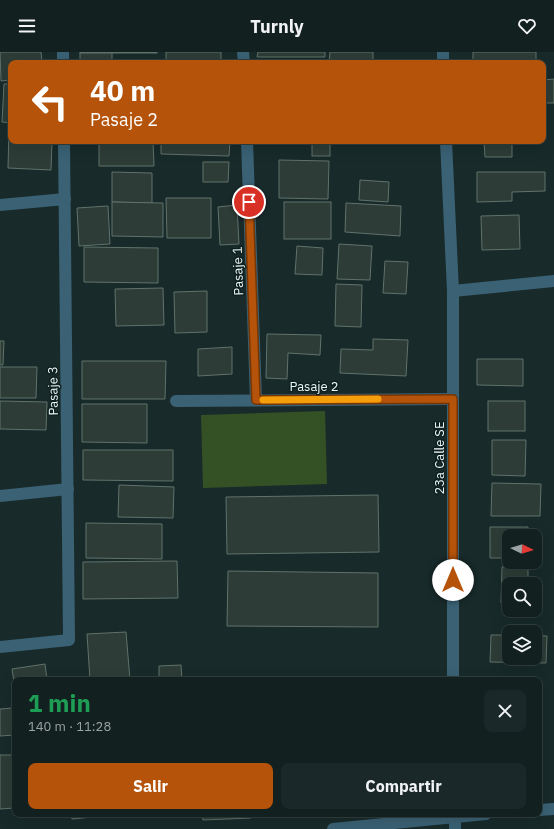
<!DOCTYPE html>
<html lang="es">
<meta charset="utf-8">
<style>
body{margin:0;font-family:"IBM Plex Sans",sans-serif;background:#1b2829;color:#f1f3f6;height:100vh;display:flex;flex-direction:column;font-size:15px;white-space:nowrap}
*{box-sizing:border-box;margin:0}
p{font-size:13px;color:#9ca3a5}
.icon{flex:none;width:22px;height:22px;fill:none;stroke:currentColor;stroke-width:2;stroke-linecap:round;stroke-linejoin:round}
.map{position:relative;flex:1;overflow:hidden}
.panel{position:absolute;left:12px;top:625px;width:530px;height:140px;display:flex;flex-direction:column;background:#122020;border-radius:8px;box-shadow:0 4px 16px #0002,0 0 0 1px #313e3e}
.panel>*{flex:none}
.top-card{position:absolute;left:8px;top:8px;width:538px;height:84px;border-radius:8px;box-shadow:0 4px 16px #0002,0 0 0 1px #313e3e;background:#b45309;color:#fff;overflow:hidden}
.needle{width:26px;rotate:95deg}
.controls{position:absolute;left:502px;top:477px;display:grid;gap:8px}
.controls a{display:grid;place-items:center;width:40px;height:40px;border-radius:8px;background:#122020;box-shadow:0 4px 16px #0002,0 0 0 1px #313e3e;font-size:20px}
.pin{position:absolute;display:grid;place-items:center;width:34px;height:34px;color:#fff;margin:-17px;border:2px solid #fff;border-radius:50%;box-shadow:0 1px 4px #0007}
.me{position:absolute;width:44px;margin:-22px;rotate:0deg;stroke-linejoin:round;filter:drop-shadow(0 0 3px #0008)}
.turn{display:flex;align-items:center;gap:14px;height:84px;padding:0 16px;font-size:18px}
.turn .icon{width:52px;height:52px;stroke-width:2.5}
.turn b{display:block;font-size:28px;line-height:34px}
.round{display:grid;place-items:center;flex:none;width:42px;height:42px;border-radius:8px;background:#1b2829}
.headline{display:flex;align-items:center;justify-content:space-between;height:68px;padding:0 16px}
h1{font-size:24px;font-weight:800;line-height:30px;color:#1e9e55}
.primary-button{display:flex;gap:8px;margin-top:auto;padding:8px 16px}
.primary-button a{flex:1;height:46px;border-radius:8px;background:#b45309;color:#fff;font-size:16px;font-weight:800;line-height:46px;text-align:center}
.primary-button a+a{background:#1b2829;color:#f1f3f6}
header{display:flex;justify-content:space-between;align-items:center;height:52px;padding:0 16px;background:#122020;font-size:18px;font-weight:800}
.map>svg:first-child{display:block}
</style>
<header><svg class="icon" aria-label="menu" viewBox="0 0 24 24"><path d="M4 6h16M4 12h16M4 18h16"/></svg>Turnly<svg class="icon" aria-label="heart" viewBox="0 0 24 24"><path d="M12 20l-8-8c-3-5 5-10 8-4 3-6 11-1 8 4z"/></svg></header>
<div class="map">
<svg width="554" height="777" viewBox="0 0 554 777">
<rect width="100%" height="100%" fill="#182a2a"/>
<path fill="#345126" d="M325 359 327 432 203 436 201 363Z"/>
<g fill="#2d3c36" stroke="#61726b">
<path d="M0 0H41L42 11H11V28L1 29Z"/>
<rect x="80" y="0" width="77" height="1"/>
<rect x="166" y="0" width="55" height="11"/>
<path d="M258 0H325V5H257Z"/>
<path d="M330 0H373V11H329Z"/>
<rect x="473" y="0" width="63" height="11"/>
<rect x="80" y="1" width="32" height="10"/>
<path d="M554 27V51H544L543 28Z"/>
<path d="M4 32H11V71L2 70Z"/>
<path d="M9 77H11V89H52L51 118 8 116Z"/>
<path d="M99 89H153L154 114H99Z"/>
<path d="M161 89H230L229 104 161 102Z"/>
<rect x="312" y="89" width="18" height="15"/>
<path d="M484 89H512V105H485Z"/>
<path d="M279 108 329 109 328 147 279 146Z"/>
<path d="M203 110H229L228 130H203Z"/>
<path d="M112 120 152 121V151L112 150Z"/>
<path d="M477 120H545V139L512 140V149L477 150Z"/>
<path d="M360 128 389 130 388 150 359 148Z"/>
<path d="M166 146H211V186H167Z"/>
<path d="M112 150 163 151V185L112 184Z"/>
<rect x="284" y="150" width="47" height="37"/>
<path d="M346 151 401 154 400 184 345 180Z"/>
<path d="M237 153 239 192 220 193 218 155Z"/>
<path d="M108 154 110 192 79 194 77 156Z"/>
<path d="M519 163 520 197 482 198 481 164Z"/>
<path d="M339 192 372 194 370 228 337 227Z"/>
<path d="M297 194 323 196 322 223 295 222Z"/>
<path d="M84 195 158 196V231L84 230Z"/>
<path d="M385 209 408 210 406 242 383 241Z"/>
<path d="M336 232 362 233 361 275 335 274Z"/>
<path d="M163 236 164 273 116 274 115 237Z"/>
<path d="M207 239V280L175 281 174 240Z"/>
<path d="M267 282 321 283 320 303 288 301 287 327 266 326Z"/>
<path d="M373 287 408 288 406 324 340 321 341 297 373 298Z"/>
<path d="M0 289H4L3 313H0Z"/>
<path d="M232 295V322L198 324V297Z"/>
<path d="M477 307H523V334L477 333Z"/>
<path d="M82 309H166L165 347H82Z"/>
<path d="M0 315H37L36 346H0Z"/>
<path d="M0 349 47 350 46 378 0 377Z"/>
<rect x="488" y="349" width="37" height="30"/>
<path d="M82 352H147V391L82 390Z"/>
<path d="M492 388H526L525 424 492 423Z"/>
<path d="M83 398H173V429L83 428Z"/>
<path d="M492 431 541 432 540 464H491Z"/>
<path d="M119 433 174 435 173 466 118 465Z"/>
<path d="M378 443 379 500 227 502 226 445Z"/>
<path d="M86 471 162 472V507L86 506Z"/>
<path d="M490 475H528V484H509V506H490Z"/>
<path d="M177 509 178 546 83 547V510Z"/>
<path d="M502 515H528V532H509V551H501Z"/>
<path d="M228 519 378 521V575L227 574Z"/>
<path d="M126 580 130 628H90L87 582Z"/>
<path d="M491 583H509V606H535V584H547L546 611 490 610Z"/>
<path d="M45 612 47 628H15V637L12 617Z"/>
<path d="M181 613 182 628H159V614Z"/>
<path d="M12 656 15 683 0 684V657Z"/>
<path d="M0 703H15V756L0 757Z"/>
<path d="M71 762H114V763L72 767Z"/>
<path d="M124 762H158L124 764Z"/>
<path d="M202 762H251V766L203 768Z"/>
</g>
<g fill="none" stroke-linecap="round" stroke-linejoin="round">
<g stroke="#3a6174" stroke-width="12">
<path d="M63 0V11"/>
<path d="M243 0 244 11"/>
<path d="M443 0V11"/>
<path d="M247 89 256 348"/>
<path d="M446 89 453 239V628"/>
<path d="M0 153 65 147"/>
<path d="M453 239 554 229"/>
<path d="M176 349 453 347"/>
<path d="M0 444 68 437"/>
<path d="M0 595 69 588 64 89"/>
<path d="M539 758 554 757"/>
<path d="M455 762V777"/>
<path d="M333 777 486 762"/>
</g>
</g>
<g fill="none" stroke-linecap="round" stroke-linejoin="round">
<defs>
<path id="route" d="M249 150 256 348 453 347V528"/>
</defs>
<use href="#route" stroke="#753606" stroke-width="10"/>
<use href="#route" stroke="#b45309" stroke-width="7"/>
<path stroke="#f59e0b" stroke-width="7" d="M263 348 378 347"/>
</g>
<g text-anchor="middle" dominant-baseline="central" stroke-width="3" stroke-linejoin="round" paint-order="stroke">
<g font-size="13" fill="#ecf7f7" stroke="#0f2021">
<text transform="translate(238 219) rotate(-92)">Pasaje 1</text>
<text x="314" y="334">Pasaje 2</text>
<text transform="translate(53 339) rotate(-91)">Pasaje 3</text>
<text transform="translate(439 406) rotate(-90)">23a Calle SE</text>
</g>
</g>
</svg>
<div class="controls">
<a><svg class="needle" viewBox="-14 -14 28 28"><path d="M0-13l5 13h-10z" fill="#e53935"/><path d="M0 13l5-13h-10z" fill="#9ca3a5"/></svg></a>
<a><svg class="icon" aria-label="search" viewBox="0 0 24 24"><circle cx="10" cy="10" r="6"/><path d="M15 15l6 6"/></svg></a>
<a><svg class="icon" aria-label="layers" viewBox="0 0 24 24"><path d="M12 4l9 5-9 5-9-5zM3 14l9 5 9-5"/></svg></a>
</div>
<div class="pin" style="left:249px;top:150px;background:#d93025"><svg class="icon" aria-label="arrive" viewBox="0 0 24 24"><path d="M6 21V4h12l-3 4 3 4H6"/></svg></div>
<svg class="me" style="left:453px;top:528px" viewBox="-20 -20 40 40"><circle r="19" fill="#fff"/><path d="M0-13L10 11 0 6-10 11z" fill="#b45309"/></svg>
<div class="top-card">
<div class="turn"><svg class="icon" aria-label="left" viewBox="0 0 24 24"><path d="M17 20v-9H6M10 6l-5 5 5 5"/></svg><div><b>40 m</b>Pasaje 2</div></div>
</div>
<section class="panel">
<div class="headline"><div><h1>1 min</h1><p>140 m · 11:28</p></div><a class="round"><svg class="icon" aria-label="close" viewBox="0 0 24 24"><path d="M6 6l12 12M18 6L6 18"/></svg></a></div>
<div class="primary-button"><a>Salir</a><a>Compartir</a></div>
</section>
</div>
